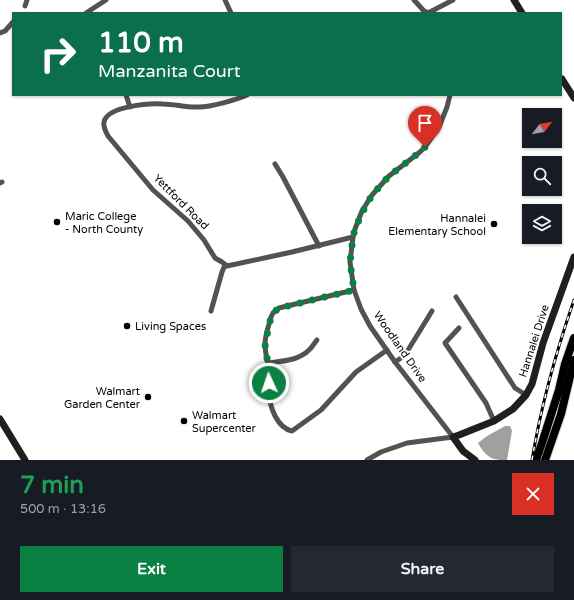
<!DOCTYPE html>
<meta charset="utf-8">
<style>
body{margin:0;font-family:"Varela Round",sans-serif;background:#242831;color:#f1f3f6;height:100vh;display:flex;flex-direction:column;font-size:15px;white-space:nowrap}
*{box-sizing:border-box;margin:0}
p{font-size:13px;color:#9ea1a6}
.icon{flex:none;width:22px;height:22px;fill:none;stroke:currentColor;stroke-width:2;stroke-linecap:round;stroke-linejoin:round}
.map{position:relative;height:460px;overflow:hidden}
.sheet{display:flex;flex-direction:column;background:#171b24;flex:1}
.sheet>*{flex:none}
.top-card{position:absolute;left:12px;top:12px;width:550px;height:84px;border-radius:0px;box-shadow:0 1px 3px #0004;background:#0b6e4f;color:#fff;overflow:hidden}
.needle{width:26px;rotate:59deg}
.buttons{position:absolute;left:522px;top:108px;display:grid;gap:8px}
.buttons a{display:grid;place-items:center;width:40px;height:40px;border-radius:0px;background:#171b24;box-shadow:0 1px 3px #0004;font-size:20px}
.pin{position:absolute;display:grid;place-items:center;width:34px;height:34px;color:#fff;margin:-41px -17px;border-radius:50% 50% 50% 0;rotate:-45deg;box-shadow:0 0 4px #0007}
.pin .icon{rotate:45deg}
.me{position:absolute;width:44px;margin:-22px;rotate:357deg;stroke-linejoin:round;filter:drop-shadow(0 0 3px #0008)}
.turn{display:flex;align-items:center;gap:14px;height:84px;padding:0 20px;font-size:18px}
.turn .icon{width:52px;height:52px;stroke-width:2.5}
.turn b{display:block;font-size:28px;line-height:34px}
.round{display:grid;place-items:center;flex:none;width:42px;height:42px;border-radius:0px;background:#242831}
.headline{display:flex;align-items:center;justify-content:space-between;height:68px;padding:0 20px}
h1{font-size:24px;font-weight:800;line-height:30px;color:#1e9e55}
.action{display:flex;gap:8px;margin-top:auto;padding:8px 20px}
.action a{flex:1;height:46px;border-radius:0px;background:#0b8043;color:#fff;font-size:16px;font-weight:800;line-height:46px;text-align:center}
.action a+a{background:#242831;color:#f1f3f6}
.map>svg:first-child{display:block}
</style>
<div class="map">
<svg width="574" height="460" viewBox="0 0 574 460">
<rect width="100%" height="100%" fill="#fff"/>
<path fill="#a0a0a0" d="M505 426H510L512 431 507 460C503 460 498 460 494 459 487 457 481 449 478 443L487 436Z"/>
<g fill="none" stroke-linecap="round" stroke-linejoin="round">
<defs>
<g id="primary">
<path d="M536 460 542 443 559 390 565 364 574 338"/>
<path d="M545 460 561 414 574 360"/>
</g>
</defs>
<use href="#primary" stroke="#dbdbdb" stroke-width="10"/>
<g stroke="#525252" stroke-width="5">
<path d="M225 0 231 13"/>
<path d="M414 0 424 11 430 13"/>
<path d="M25 6 27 0"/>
<path d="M86 13 106 0"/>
<path d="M428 13 453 0"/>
<path d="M0 33 5 31 13 22"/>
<path d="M126 95 130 107"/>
<path d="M247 95C236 100 211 107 199 107 187 108 175 104 163 104 150 103 107 106 104 122 103 127 106 132 108 136L153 190 188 221 204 240 215 258 222 262 227 266 292 252 353 237"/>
<path d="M275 164 283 177 319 246"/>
<path d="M0 183 2 182"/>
<path d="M354 290 279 308 273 313 271 317C269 325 265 335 265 344 265 353 268 363 269 372 269 379 268 387 269 394 270 407 277 428 292 431L321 410 356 372 387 350"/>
<path d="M456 297 515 388 526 395"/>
<path d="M211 311 222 272 225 265"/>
<path d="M459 328 445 343 486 403 494 421"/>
<path d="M395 362 401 358 405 355 432 311"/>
<path d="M268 363C282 361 298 361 309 350 312 348 314 343 317 340"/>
<path d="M367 460 381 452 407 443 453 437 395 362 370 326 361 309 354 290 350 262 353 237 355 229 362 211 372 195 389 176 420 152 425 147 439 127 447 107 450 95"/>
</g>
<g stroke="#1f1f1f" stroke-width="7">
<path d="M514 0 522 13"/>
<path d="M561 79V80L562 79 574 98"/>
<path d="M0 419 25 460"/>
<path d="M475 460 463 451 453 437 459 435 494 421 513 409 526 395 532 384 543 343 574 257"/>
</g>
<use href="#primary" stroke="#000" stroke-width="8"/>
<defs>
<path id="rail" d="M532 460C541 406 556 352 574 300"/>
</defs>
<use href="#rail" stroke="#000" stroke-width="3"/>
<use href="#rail" stroke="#fff" stroke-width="1.5" stroke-dasharray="4.5" stroke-linecap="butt"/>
</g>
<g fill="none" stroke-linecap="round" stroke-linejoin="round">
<path stroke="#0b8043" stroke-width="7" stroke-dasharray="0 12.6" d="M269 383V372L265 344 271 317 273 313 279 308 354 290 350 262 353 237 355 229 362 213 372 195 389 176 420 152 425 147"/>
</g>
<g fill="#000" stroke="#fff" stroke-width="1.5">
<circle cx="57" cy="222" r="4"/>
<circle cx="494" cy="224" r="4"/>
<circle cx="127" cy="326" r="4"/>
<circle cx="148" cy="397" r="4"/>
<circle cx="184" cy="421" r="4"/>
</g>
<g text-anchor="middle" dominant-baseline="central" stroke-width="4" stroke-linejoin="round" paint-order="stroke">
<g font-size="11" fill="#000" stroke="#fff">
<text transform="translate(181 202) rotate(45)">Yettford Road</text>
<text transform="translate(534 341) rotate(-72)">Hannalei Drive</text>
<text transform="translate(400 347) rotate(55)">Woodland Drive</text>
</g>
<g font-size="11" fill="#000" stroke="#fff" text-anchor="start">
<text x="65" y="216">Maric College<tspan x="65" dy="13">- North County</tspan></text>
<text x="486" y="218" text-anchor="end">Hannalei<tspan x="486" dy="13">Elementary School</tspan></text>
<text x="135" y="326">Living Spaces</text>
<text x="140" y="391" text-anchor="end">Walmart<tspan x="140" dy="13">Garden Center</tspan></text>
<text x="192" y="415">Walmart<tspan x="192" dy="13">Supercenter</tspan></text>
</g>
</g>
</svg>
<div class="buttons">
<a><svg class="needle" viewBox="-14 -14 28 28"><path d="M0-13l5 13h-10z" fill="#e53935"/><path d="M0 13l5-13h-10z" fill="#9ea1a6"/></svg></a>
<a><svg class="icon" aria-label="search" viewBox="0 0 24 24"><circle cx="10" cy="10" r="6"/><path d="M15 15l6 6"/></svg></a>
<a><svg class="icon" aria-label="layers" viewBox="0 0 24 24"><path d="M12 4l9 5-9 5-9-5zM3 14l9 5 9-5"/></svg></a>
</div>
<div class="pin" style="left:425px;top:147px;background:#d93025"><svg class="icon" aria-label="arrive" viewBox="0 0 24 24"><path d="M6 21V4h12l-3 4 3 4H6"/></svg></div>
<svg class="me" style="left:269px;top:383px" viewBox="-20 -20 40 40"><circle r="17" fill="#0b8043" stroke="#fff" stroke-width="3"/><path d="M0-11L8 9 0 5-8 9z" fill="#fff"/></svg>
<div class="top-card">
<div class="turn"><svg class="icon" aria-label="right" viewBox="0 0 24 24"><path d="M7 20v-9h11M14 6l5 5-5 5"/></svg><div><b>110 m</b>Manzanita Court</div></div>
</div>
</div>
<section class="sheet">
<div class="headline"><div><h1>7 min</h1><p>500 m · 13:16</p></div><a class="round" style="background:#d93025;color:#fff"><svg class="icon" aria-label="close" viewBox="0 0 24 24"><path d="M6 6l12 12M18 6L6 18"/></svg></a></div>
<div class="action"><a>Exit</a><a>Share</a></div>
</section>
